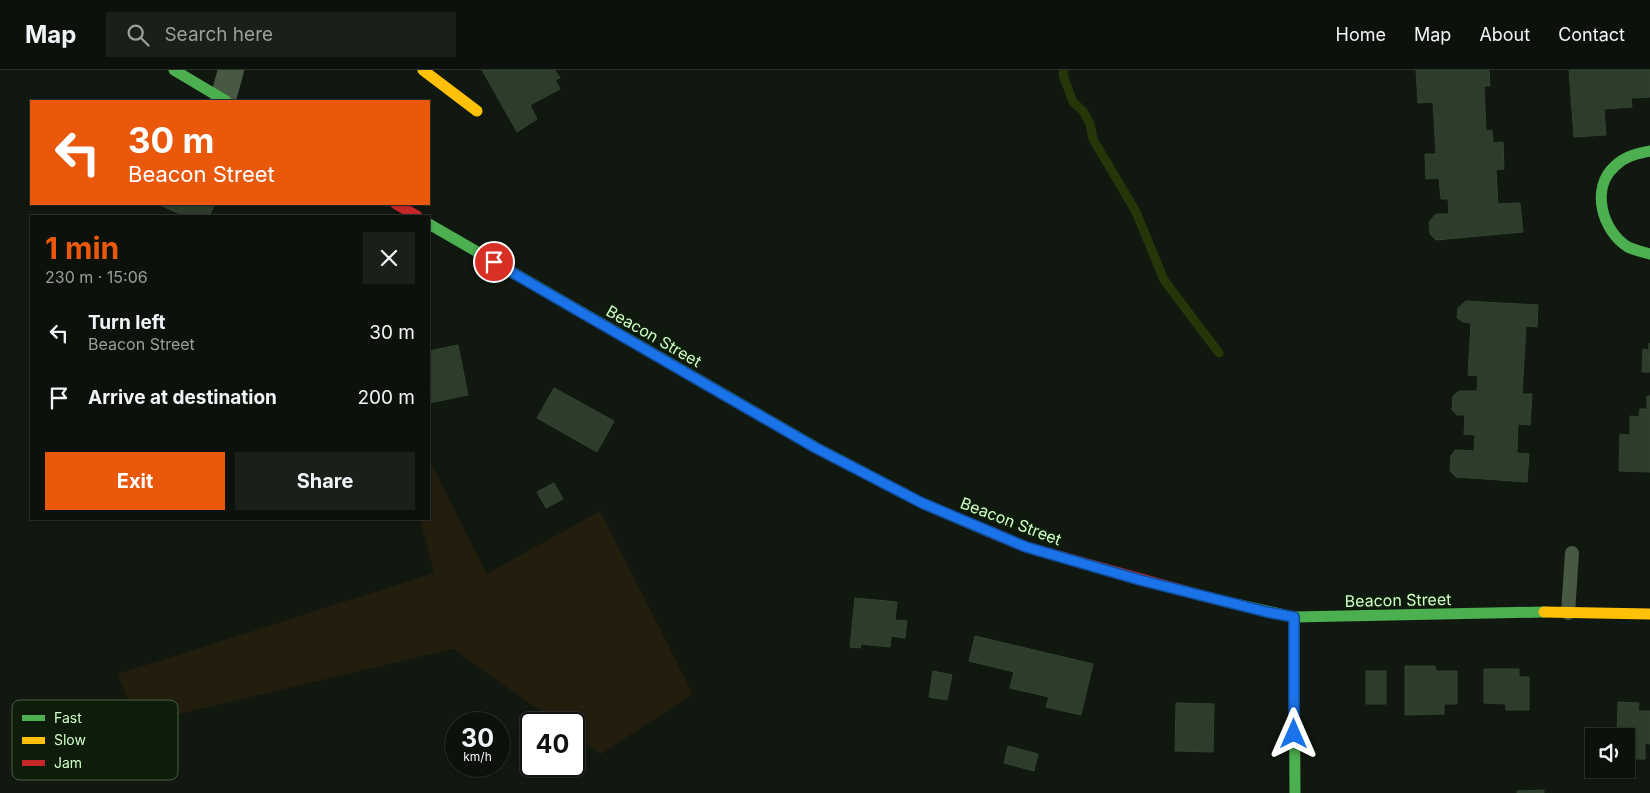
<!DOCTYPE html>
<meta charset="utf-8">
<style>
body{margin:0;font-family:Inter,sans-serif;background:#1a2019;color:#f1f3f6;height:100vh;display:flex;flex-direction:column;font-size:19px;white-space:nowrap}
*{box-sizing:border-box;margin:0}
p{font-size:16px;color:#9a9e9d}
.icon{flex:none;width:28px;height:28px;fill:none;stroke:currentColor;stroke-width:2;stroke-linecap:round;stroke-linejoin:round}
.map{position:relative;flex:1;overflow:hidden}
.drawer{position:absolute;left:30px;top:145px;width:400px;height:305px;display:flex;flex-direction:column;background:#0c120b;border-radius:0px;box-shadow:0 1px 4px #0004,0 0 0 1px #2c322c}
.drawer>*{flex:none}
.banner{position:absolute;left:30px;top:30px;width:400px;height:105px;border-radius:0px;box-shadow:0 1px 4px #0004,0 0 0 1px #2c322c;background:#ea580c;color:#fff;overflow:hidden}
.tools{position:absolute;left:1585px;top:658px;display:grid;gap:10px}
.tools a{display:grid;place-items:center;width:50px;height:50px;border-radius:0px;background:#0c120b;box-shadow:0 1px 4px #0004,0 0 0 1px #2c322c;font-size:25px}
.speed{position:absolute;left:445px;top:642px;display:flex;gap:10px;font-size:25px;font-weight:700;text-align:center}
.speed>*{display:grid;place-content:center;width:65px;height:65px;border-radius:50%;background:#0c120b;box-shadow:0 1px 4px #0004,0 0 0 1px #2c322c;line-height:1}
.speed small{font-size:12px;font-weight:400}
.speed .limit{border:2px solid #111;border-radius:8px;background:#fff;color:#111}
.pin{position:absolute;display:grid;place-items:center;width:42px;height:42px;color:#fff;margin:-21px;border:2px solid #fff;border-radius:50%;box-shadow:0 1px 5px #0007}
.me{position:absolute;width:55px;margin:-28px;rotate:0deg;stroke-linejoin:round;filter:drop-shadow(0 0 4px #0008)}
.turn{display:flex;align-items:center;gap:18px;height:105px;padding:0 15px;font-size:22px}
.turn .icon{width:65px;height:65px;stroke-width:2.5}
.turn b{display:block;font-size:35px;line-height:42px}
.round{display:grid;place-items:center;flex:none;width:52px;height:52px;border-radius:0px;background:#1a2019}
.overview{display:flex;align-items:center;justify-content:space-between;height:85px;padding:0 15px}
h1{font-size:30px;font-weight:700;line-height:38px;color:#ea580c}
.primary-button{display:flex;gap:10px;margin-top:auto;padding:10px 15px}
.primary-button a{flex:1;height:58px;border-radius:0px;background:#ea580c;color:#fff;font-size:20px;font-weight:700;line-height:58px;text-align:center}
.primary-button a+a{background:#1a2019;color:#f1f3f6}
ul{padding:0;list-style:none}
li{display:flex;align-items:center;gap:15px;height:65px;padding:0 15px}
li div{flex:1}
li b{display:block;font-size:19px}
li em{font-style:normal}
header{display:flex;align-items:center;gap:30px;box-sizing:border-box;height:70px;padding:0 25px;background:#0c120b;border-bottom:1px solid #2c322c}
header strong{font-size:24px}
nav{display:flex;gap:28px;margin-inline-start:auto;font-size:18px}
.search{width:350px;height:45px;background:#1a2019;display:flex;align-items:center;gap:12px;box-sizing:border-box;padding:0 18px;border-radius:0px;color:#9a9e9d;font-size:19px}
.map>svg:first-child{display:block}
</style>
<header>
<strong>Map</strong>
<div class="search"><svg class="icon" aria-label="search" viewBox="0 0 24 24"><circle cx="10" cy="10" r="6"/><path d="M15 15l6 6"/></svg>Search here</div>
<nav><a>Home</a><a>Map</a><a>About</a><a>Contact</a></nav>
</header>
<div class="map">
<svg width="1650" height="723" viewBox="0 0 1650 723">
<rect width="100%" height="100%" fill="#10180f"/>
<path fill="#231d0e" d="M429 389 487 504 600 441 693 624 601 684 574 665V654H559L453 579 137 654 118 604 434 503 420 449H429Z"/>
<g fill="none" stroke-linecap="round" stroke-linejoin="round">
<path stroke="#263608" stroke-width="9" d="M1064 0 1063 5 1073 32 1083 41 1090 54 1093 69 1136 142 1164 210 1219 283"/>
</g>
<g fill="#2d3c2b" stroke="#324430">
<path d="M482 0H555L560 8 555 10 560 19 530 35 537 49 517 62Z"/>
<path d="M1416 0H1489L1490 16H1484L1486 61 1492 60 1493 73 1503 72 1504 99 1496 100 1498 134 1520 133 1523 162 1436 170 1430 164 1429 152 1436 144H1449L1448 129H1441L1439 108 1426 109 1425 84H1436L1433 32 1418 33Z"/>
<path d="M1569 0H1650V27L1631 28 1632 37 1604 39 1606 65 1574 67Z"/>
<path d="M158 134H215L209 146H184Z"/>
<path d="M1466 231 1538 235 1537 257 1526 256 1522 324H1532L1530 355 1518 354 1517 383 1529 384 1527 412 1456 407 1450 401 1451 386 1455 380 1474 381 1475 365 1464 364 1465 345H1457L1452 340 1453 326 1459 321H1477L1478 306 1468 305 1471 253 1463 252 1457 248 1458 238Z"/>
<path d="M1649 273 1650 302H1642L1643 279 1649 280Z"/>
<path d="M458 275 468 325 429 333V320H432L429 303V281Z"/>
<path d="M554 318 614 351 597 382 537 348Z"/>
<path d="M1647 326H1650V402L1619 401 1620 364 1630 365V346L1639 347 1640 339H1647Z"/>
<path d="M554 413 563 429 546 438 537 422Z"/>
<path d="M855 528 897 532 895 550 907 551 905 568 891 566 890 577 861 574 860 578 850 577Z"/>
<path d="M975 566 1093 594 1081 645 1046 637 1049 627 1010 618 1014 602 969 591Z"/>
<path d="M1405 596H1435L1436 601H1457V634H1444V644L1405 645Z"/>
<path d="M1484 599H1519V607H1529V640H1506V634L1484 633Z"/>
<path d="M933 601 952 605 947 630 929 627Z"/>
<rect x="1366" y="601" width="20" height="33"/>
<path d="M1618 632 1639 633 1638 641H1650V674L1645 673V689H1626V666H1617Z"/>
<path d="M1176 633 1214 634 1213 682 1175 681Z"/>
<path d="M1008 676 1038 684 1034 701 1004 693Z"/>
<path d="M1544 720V723H1517V721Z"/>
</g>
<g fill="none" stroke-linecap="round" stroke-linejoin="round">
<path stroke="#485943" stroke-width="14" d="M1568 543 1572 483"/>
<path stroke="#485943" stroke-width="26" d="M223 29 231 0"/>
<g stroke="#4caf50" stroke-width="11">
<path d="M174 0 226 31"/>
<path d="M1650 81C1637 84 1625 86 1615 96 1590 118 1602 161 1628 177 1634 180 1643 182 1650 184"/>
<path d="M429 154 817 378 922 433 987 461"/>
<path d="M1214 529 1294 547 1544 542"/>
<path d="M1294 547 1295 723"/>
</g>
<g stroke="#ffc107" stroke-width="11">
<path d="M423 0 477 41"/>
<path d="M1544 542 1650 544"/>
</g>
<g stroke="#c62828" stroke-width="11">
<path d="M396 134 417 146"/>
<path d="M987 461 1026 477 1214 529"/>
</g>
</g>
<g fill="none" stroke-linecap="round" stroke-linejoin="round">
<defs>
<path id="route" d="M494 192 816 378 922 433 1026 477 1140 510 1267 542 1294 547V664"/>
</defs>
<use href="#route" stroke="#114b97" stroke-width="12"/>
<use href="#route" stroke="#1a73e8" stroke-width="9"/>
</g>
<g text-anchor="middle" dominant-baseline="central" stroke-width="5" stroke-linejoin="round" paint-order="stroke">
<g font-size="16" fill="#d0ffc6" stroke="#0d1c0b">
<text transform="translate(654 266) rotate(30)">Beacon Street</text>
<text transform="translate(1011 451) rotate(21)">Beacon Street</text>
<text transform="translate(1398 530) rotate(-1)">Beacon Street</text>
</g>
</g>
<rect x="12" y="630" width="166" height="80" rx="8" fill="#0d1c0b" stroke="#486043" stroke-width="1"/>
<rect x="22" y="645" width="23" height="6" fill="#4caf50"/>
<rect x="22" y="667" width="23" height="7" fill="#ffc107"/>
<rect x="22" y="690" width="23" height="6" fill="#c62828"/>
<g font-size="14" fill="#d0ffc6">
<text x="54" y="653">Fast</text>
<text x="54" y="675">Slow</text>
<text x="54" y="698">Jam</text>
</g>
</svg>
<div class="tools">
<a><svg class="icon" aria-label="sound" viewBox="0 0 24 24"><path d="M4 9h4l5-4v14l-5-4H4zM17 9q2 3 0 6"/></svg></a>
</div>
<div class="speed"><div>30<small>km/h</small></div><div class="limit">40</div></div>
<div class="pin" style="left:494px;top:192px;background:#d93025"><svg class="icon" aria-label="arrive" viewBox="0 0 24 24"><path d="M6 21V4h12l-3 4 3 4H6"/></svg></div>
<svg class="me" style="left:1294px;top:664px" viewBox="-20 -20 40 40"><path d="M0-17L14 15 0 8-14 15z" fill="#1a73e8" stroke="#fff" stroke-width="4"/></svg>
<div class="banner">
<div class="turn"><svg class="icon" aria-label="left" viewBox="0 0 24 24"><path d="M17 20v-9H6M10 6l-5 5 5 5"/></svg><div><b>30 m</b>Beacon Street</div></div>
</div>
<section class="drawer">
<div class="overview"><div><h1>1 min</h1><p>230 m · 15:06</p></div><a class="round"><svg class="icon" aria-label="close" viewBox="0 0 24 24"><path d="M6 6l12 12M18 6L6 18"/></svg></a></div>
<ul>
<li><svg class="icon" aria-label="left" viewBox="0 0 24 24"><path d="M17 20v-9H6M10 6l-5 5 5 5"/></svg><div><b>Turn left</b><p>Beacon Street</p></div><em>30 m</em></li>
<li><svg class="icon" aria-label="arrive" viewBox="0 0 24 24"><path d="M6 21V4h12l-3 4 3 4H6"/></svg><div><b>Arrive at destination</b></div><em>200 m</em></li>
</ul>
<div class="primary-button"><a>Exit</a><a>Share</a></div>
</section>
</div>
